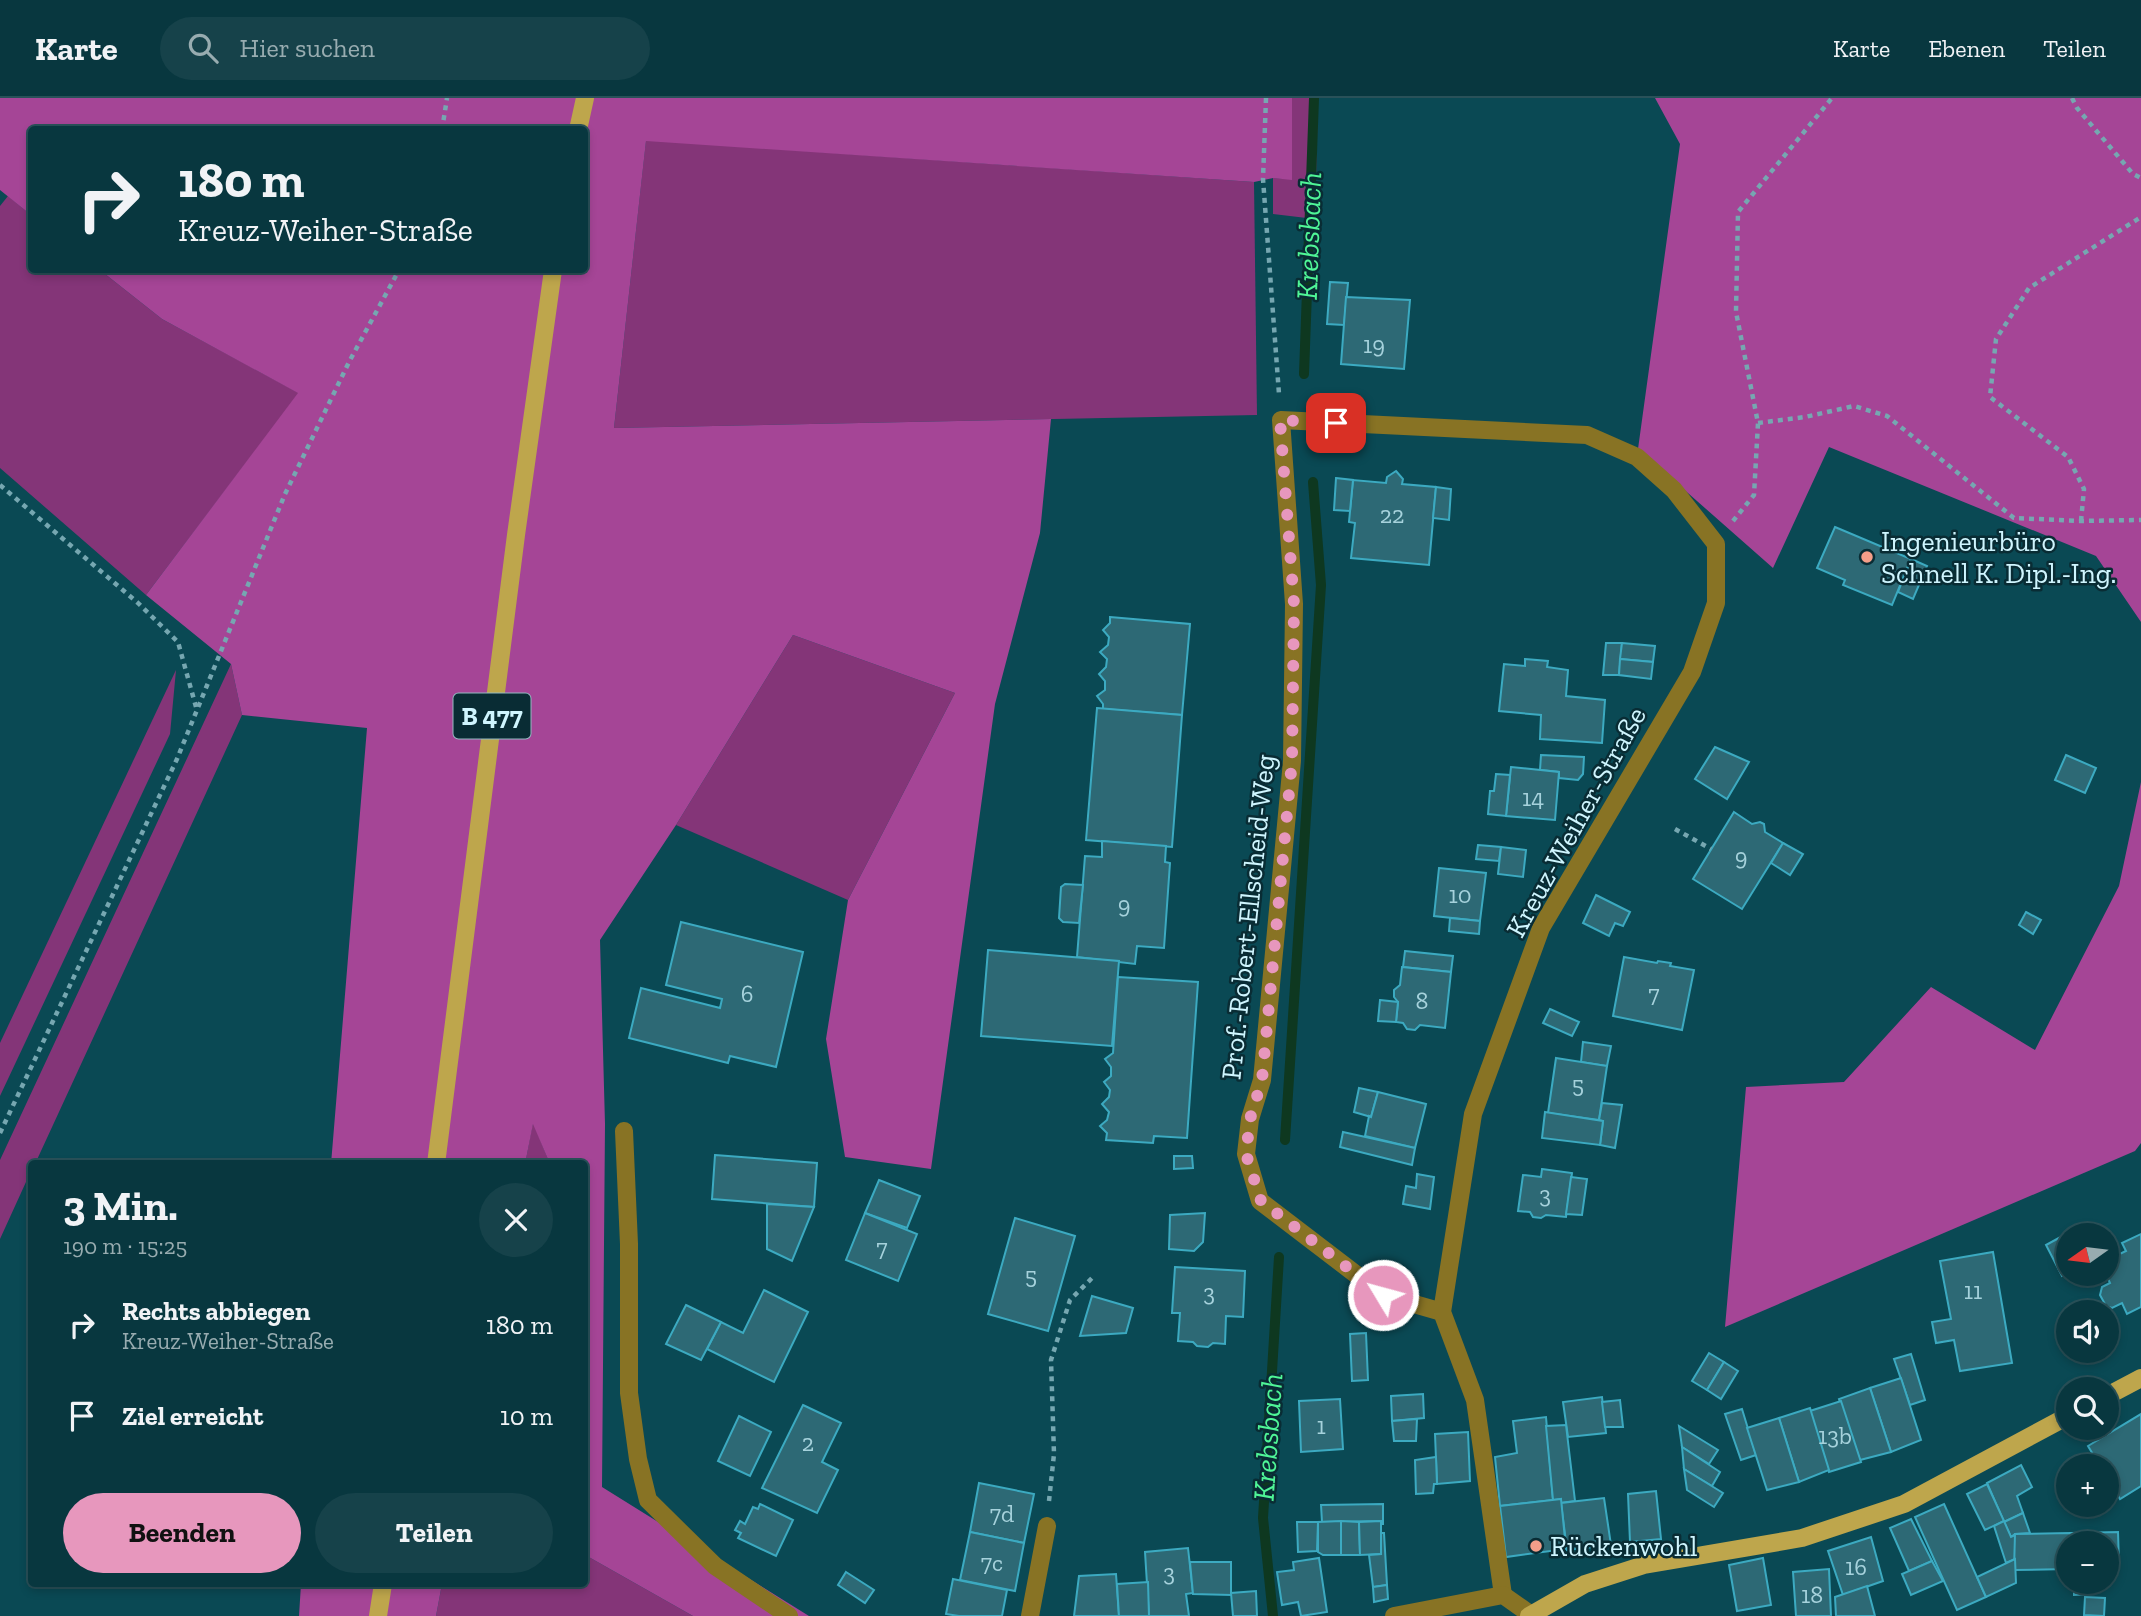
<!DOCTYPE html>
<html lang="de">
<meta charset="utf-8">
<style>
body{margin:0;font-family:"Zilla Slab",serif;background:#16424a;color:#f1f3f6;height:100vh;display:flex;flex-direction:column;font-size:26px;white-space:nowrap}
*{box-sizing:border-box;margin:0}
p{font-size:23px;color:#98acb0}
.icon{flex:none;width:38px;height:38px;fill:none;stroke:currentColor;stroke-width:2;stroke-linecap:round;stroke-linejoin:round}
.map{position:relative;flex:1;overflow:hidden}
.details{position:absolute;left:28px;top:1062px;width:560px;height:427px;display:flex;flex-direction:column;background:#08373f;border-radius:7px;box-shadow:0 4px 10px #0003,0 0 0 2px #295159}
.details>*{flex:none}
.banner{position:absolute;left:28px;top:28px;width:560px;height:147px;border-radius:7px;box-shadow:0 4px 10px #0003,0 0 0 2px #295159;background:#08373f;color:#f1f3f6;overflow:hidden}
.needle{width:46px;rotate:256deg}
.tools{position:absolute;left:2056px;top:1125px;display:grid;gap:14px}
.tools a{display:grid;place-items:center;width:63px;height:63px;border-radius:50%;background:#08373f;box-shadow:0 4px 10px #0003,0 0 0 2px #295159;font-size:35px}
.pin{position:absolute;display:grid;place-items:center;width:60px;height:60px;color:#fff;margin:-30px;border-radius:14px;box-shadow:0 4px 10px #0006}
.me{position:absolute;width:77px;margin:-38px;rotate:307deg;stroke-linejoin:round;filter:drop-shadow(0 0 5px #0008)}
.turn{display:flex;align-items:center;gap:24px;height:147px;padding:0 35px;font-size:32px}
.turn .icon{width:91px;height:91px;stroke-width:2.5}
.turn b{display:block;font-size:49px;line-height:60px}
.round{display:grid;place-items:center;flex:none;width:74px;height:74px;border-radius:37px;background:#16424a}
.head{display:flex;align-items:center;justify-content:space-between;height:119px;padding:0 35px}
h1{font-size:42px;font-weight:800;line-height:52px}
.button{display:flex;gap:14px;margin-top:auto;padding:14px 35px}
.button a{flex:1;height:80px;border-radius:42px;background:#e797bd;color:#111;font-size:28px;font-weight:800;line-height:80px;text-align:center}
.button a+a{background:#16424a;color:#f1f3f6}
ul{padding:0;list-style:none}
li{display:flex;align-items:center;gap:21px;height:91px;padding:0 35px}
li div{flex:1}
li b{display:block;font-size:26px}
li em{font-style:normal}
header{display:flex;align-items:center;gap:42px;box-sizing:border-box;height:98px;padding:0 35px;background:#08373f;border-bottom:2px solid #295159}
header strong{font-size:33px}
nav{display:flex;gap:38px;margin-inline-start:auto;font-size:24px}
.search{width:490px;height:63px;background:#16424a;display:flex;align-items:center;gap:18px;box-sizing:border-box;padding:0 24px;border-radius:38px;color:#98acb0;font-size:26px}
.map>svg:first-child{display:block}
</style>
<header>
<strong>Karte</strong>
<div class="search"><svg class="icon" aria-label="search" viewBox="0 0 24 24"><circle cx="10" cy="10" r="6"/><path d="M15 15l6 6"/></svg>Hier suchen</div>
<nav><a>Karte</a><a>Ebenen</a><a>Teilen</a></nav>
</header>
<div class="map">
<svg width="2141" height="1518" viewBox="0 0 2141 1518">
<rect width="100%" height="100%" fill="#0a4954"/>
<g fill="#843578">
<path d="M1292 0H1318L1315 121 1273 116V80L1292 81Z"/>
<path d="M646 42 1254 84 1257 317 614 330Z"/>
<path d="M8 98 31 117 32 172H100L162 221 299 295 146 497 0 370V108Z"/>
<path d="M793 537 955 595 848 802 676 727Z"/>
<path d="M231 566 242 617 35 1066H32L31 1073 0 1141V1062Z"/>
<path d="M176 572 170 636 0 998V945Z"/>
<path d="M533 1024 550 1066H525Z"/>
<path d="M585 1453 587 1458 693 1518H436L442 1486H584Z"/>
</g>
<g fill="#a54596">
<path d="M0 0H1292V82L1273 80 1254 84 646 43 614 330 1051 321 1040 435 995 606 931 1071 845 1059 826 941 848 802 955 595 793 537 676 727 600 842 605 1026 602 1389 809 1518H693L587 1458 584 1453V1066H550L533 1026 525 1066H331L367 630 242 617 231 566 146 497 298 295 162 221 100 172H584V32H32L31 117 0 92Z"/>
<path d="M1655 0H2141V524L2096 458 1829 349 1773 470 1638 351 1680 46Z"/>
<path d="M2141 684V1045L2135 1053 1725 1229 1746 989 1844 984 1931 889 2035 952 2119 788Z"/>
<path d="M301 1486H442L436 1518H299Z"/>
</g>
<g fill="none" stroke-linecap="round" stroke-linejoin="round">
<g stroke="#0e3820" stroke-width="10">
<path d="M1304 276 1314 0"/>
<path d="M1285 1042 1321 487 1313 384"/>
<path d="M1273 1518 1263 1420 1279 1159"/>
</g>
</g>
<g fill="#2d6975" stroke="#3caac1" stroke-width="2">
<path d="M1330 184 1348 185 1344 227 1327 226Z"/>
<path d="M1346 199 1410 202 1404 271 1341 266Z"/>
<path d="M1396 373 1403 381 1402 386 1436 389 1429 467 1351 460 1355 425 1349 424 1353 382 1386 385 1387 379Z"/>
<path d="M1336 380 1353 382 1350 413 1334 412Z"/>
<path d="M1436 389 1451 391 1449 422 1433 420Z"/>
<path d="M1835 429 1911 461 1892 507 1843 487 1845 482 1817 470Z"/>
<path d="M1911 461 1927 468 1913 501 1898 494Z"/>
<path d="M1110 519 1190 526 1182 617 1103 611V606L1097 598 1105 592V583L1099 576 1106 569 1107 561 1100 554 1108 547 1109 539 1103 532 1110 525Z"/>
<path d="M1606 545H1622L1619 577H1603Z"/>
<path d="M1622 545 1655 548 1653 564 1620 561Z"/>
<path d="M1525 561 1548 563 1547 569 1568 572 1566 598 1605 602 1602 645 1540 641 1541 617 1499 613 1504 566 1525 568Z"/>
<path d="M1620 561 1653 564 1651 581 1619 577Z"/>
<path d="M1097 610 1182 617 1172 749 1086 742Z"/>
<path d="M1715 649 1749 664 1727 701 1695 681Z"/>
<path d="M1541 657 1584 659 1583 676 1578 682 1559 680V674L1540 672Z"/>
<path d="M2066 657 2096 670 2085 695 2055 682Z"/>
<path d="M1511 669 1559 674 1555 722 1506 718Z"/>
<path d="M1496 676 1510 677 1506 718 1488 716 1490 693H1494Z"/>
<path d="M1734 714 1752 726 1760 724 1764 726 1765 734 1783 745 1742 811 1693 781Z"/>
<path d="M1102 743 1166 748 1165 764 1170 765 1164 850 1137 848 1135 866 1077 859 1085 758 1102 759Z"/>
<path d="M1783 745 1803 756 1790 777 1771 765Z"/>
<path d="M1478 747 1501 749 1499 763 1476 761Z"/>
<path d="M1501 749 1526 752 1523 779 1498 776Z"/>
<path d="M1439 770 1486 775 1480 823 1434 818Z"/>
<path d="M1065 786 1083 787 1079 825 1063 824 1059 820 1061 789Z"/>
<path d="M1596 797 1630 814 1623 828 1615 825 1609 838 1583 825Z"/>
<path d="M2026 814 2041 822 2033 836 2019 827Z"/>
<path d="M1450 820 1480 823 1479 836 1449 833Z"/>
<path d="M681 824 803 854 776 969 730 958 728 965 629 940 641 890 720 910 722 901 666 887Z"/>
<path d="M988 852 1119 863 1112 948 981 938Z"/>
<path d="M1405 853 1453 858 1451 874 1403 869Z"/>
<path d="M1624 859 1657 865 1658 863 1671 865 1670 868 1694 872 1682 932 1613 918Z"/>
<path d="M1402 869 1451 874 1445 930 1420 927 1415 932 1407 931 1403 925 1396 924 1398 904 1394 899V892L1400 887Z"/>
<path d="M1118 879 1198 884 1187 1040 1154 1038 1153 1045 1106 1042 1107 1035 1100 1028 1107 1022 1109 1014 1102 1006 1109 999 1110 992 1104 984 1111 978V969L1105 961 1113 955Z"/>
<path d="M1380 902 1398 904 1396 924 1378 923Z"/>
<path d="M1550 911 1579 924 1572 938 1543 925Z"/>
<path d="M1583 944 1611 948 1607 968 1581 964Z"/>
<path d="M1556 960 1607 968 1599 1022 1548 1015Z"/>
<path d="M1359 990 1378 994 1371 1019 1354 1014Z"/>
<path d="M1378 994 1426 1006 1415 1050 1365 1038 1369 1018 1371 1019Z"/>
<path d="M1602 1005 1622 1007 1615 1050 1600 1047 1603 1023 1599 1022Z"/>
<path d="M1545 1014 1603 1023 1600 1047 1542 1040Z"/>
<path d="M1343 1034 1415 1050 1412 1067 1340 1049Z"/>
<path d="M715 1057 817 1065 814 1109 712 1101Z"/>
<path d="M1174 1058H1192L1193 1070 1174 1071Z"/>
<path d="M1542 1071 1572 1075 1566 1119 1546 1117 1541 1120 1533 1119 1530 1114 1518 1113 1523 1077 1541 1079Z"/>
<path d="M1417 1076 1434 1079 1430 1111 1403 1106 1406 1088 1416 1090Z"/>
<path d="M1571 1079 1587 1081 1582 1117 1566 1116Z"/>
<path d="M879 1082 920 1098 907 1130 865 1115Z"/>
<path d="M767 1106 814 1109 792 1163 767 1151Z"/>
<path d="M865 1115 917 1136 898 1183 846 1162Z"/>
<path d="M1205 1115 1203 1144 1194 1153 1169 1151 1170 1117Z"/>
<path d="M1015 1120 1075 1138 1048 1233 988 1216Z"/>
<path d="M2079 1129 2083 1138H2068V1175L2062 1178 2046 1147Z"/>
<path d="M2141 1136V1209L2127 1216 2122 1205 2112 1210 2106 1208 2100 1197 2102 1189 2110 1185 2106 1176 2107 1162 2126 1153 2122 1145Z"/>
<path d="M1993 1154 2012 1265 1960 1273 1954 1242 1936 1245 1932 1224 1951 1221 1940 1163Z"/>
<path d="M1175 1169 1245 1173 1243 1219 1226 1218 1225 1246 1213 1245 1208 1249 1197 1248 1193 1244 1178 1243 1180 1215H1172Z"/>
<path d="M764 1192 808 1214 774 1284 707 1251 721 1224 743 1235Z"/>
<path d="M1092 1198 1133 1210 1126 1235 1080 1238Z"/>
<path d="M686 1207 721 1224 701 1262 666 1246Z"/>
<path d="M1366 1235 1368 1282 1352 1283 1350 1236Z"/>
<path d="M1709 1255 1724 1264 1707 1292 1692 1283Z"/>
<path d="M1911 1256 1925 1302 1910 1307 1894 1261Z"/>
<path d="M1724 1264 1738 1273 1721 1301 1707 1292Z"/>
<path d="M1901 1280 1921 1342 1891 1354 1870 1290Z"/>
<path d="M1870 1290 1891 1354 1860 1362 1839 1301Z"/>
<path d="M1423 1296 1424 1320 1392 1323 1391 1298Z"/>
<path d="M1602 1299 1606 1335 1568 1339 1563 1304Z"/>
<path d="M1340 1301 1343 1351 1301 1354 1299 1303Z"/>
<path d="M1620 1302 1623 1329H1605L1602 1304Z"/>
<path d="M1841 1303 1861 1364 1829 1374 1810 1313Z"/>
<path d="M803 1307 841 1325 822 1364 838 1372 817 1415 762 1390Z"/>
<path d="M1810 1310 1829 1372 1799 1384 1779 1320Z"/>
<path d="M1742 1311 1756 1357 1741 1362 1725 1316Z"/>
<path d="M2141 1316V1388L2120 1401 2107 1380V1368H2100L2088 1348Z"/>
<path d="M739 1318 771 1334 750 1378 718 1363Z"/>
<path d="M1546 1319 1553 1402 1500 1408 1495 1359 1517 1355 1513 1323Z"/>
<path d="M1779 1320 1799 1384 1767 1392 1747 1330Z"/>
<path d="M1417 1321 1416 1343H1394L1392 1323Z"/>
<path d="M1566 1327 1575 1403 1561 1405V1401L1553 1402 1546 1328Z"/>
<path d="M1679 1328 1718 1352 1709 1366 1682 1349Z"/>
<path d="M1468 1334 1470 1383 1437 1386 1435 1336Z"/>
<path d="M1682 1349 1720 1374 1712 1388 1684 1371Z"/>
<path d="M1436 1359 1437 1386H1434L1433 1395 1416 1396 1415 1362Z"/>
<path d="M2021 1367 2032 1389 2017 1398 2023 1415 2004 1424 1987 1385Z"/>
<path d="M1684 1371 1723 1395 1714 1409 1687 1392Z"/>
<path d="M979 1385 1034 1396 1024 1445 970 1434Z"/>
<path d="M1987 1386 2004 1423 1985 1432 1967 1396Z"/>
<path d="M1656 1393 1661 1441 1630 1444 1628 1396Z"/>
<path d="M1604 1400 1611 1447 1567 1452 1561 1405Z"/>
<path d="M1561 1401 1566 1451 1506 1459 1500 1408Z"/>
<path d="M760 1406 793 1422 776 1458 738 1440 741 1435 735 1432 740 1423 745 1426 753 1409 758 1411Z"/>
<path d="M1383 1406V1426H1381V1423L1322 1424 1321 1407Z"/>
<path d="M1944 1406 1986 1499 1957 1512 1915 1419Z"/>
<path d="M2023 1415 2030 1435 2015 1436 2011 1439 2004 1424Z"/>
<path d="M1911 1421 1932 1463 1909 1473 1890 1430Z"/>
<path d="M1341 1423 1359 1424 1360 1457H1341Z"/>
<path d="M1341 1423V1457H1323L1318 1454V1424Z"/>
<path d="M1381 1423V1456L1360 1457 1359 1424Z"/>
<path d="M2004 1423 2011 1439 2015 1437V1461L2006 1465 1994 1428Z"/>
<path d="M1297 1424H1318L1317 1453 1298 1454Z"/>
<path d="M970 1434 1024 1445 1015 1493 960 1482Z"/>
<path d="M2118 1434 2119 1465 2107 1466V1446H2073L2072 1435Z"/>
<path d="M1381 1435H1384L1387 1487 1373 1489 1369 1457 1381 1456Z"/>
<path d="M2070 1435 2068 1471 2014 1472 2015 1436Z"/>
<path d="M1871 1439 1883 1483 1843 1497 1828 1453Z"/>
<path d="M1188 1450 1193 1495 1186 1496 1189 1518H1149L1145 1454Z"/>
<path d="M1319 1460 1327 1514 1301 1518 1298 1504 1282 1507 1277 1474 1294 1472 1293 1464Z"/>
<path d="M1763 1460 1771 1507 1737 1513 1729 1467Z"/>
<path d="M2015 1461 2016 1485 1986 1499 1977 1479Z"/>
<path d="M1932 1463 1943 1483 1911 1497 1902 1476Z"/>
<path d="M1190 1464H1231V1497L1193 1496Z"/>
<path d="M1829 1471 1831 1518H1796L1793 1474Z"/>
<path d="M846 1474 874 1492 865 1505 838 1487Z"/>
<path d="M1116 1476 1119 1518H1074L1079 1478Z"/>
<path d="M953 1481 1007 1492 1002 1518H959L946 1516Z"/>
<path d="M1148 1484 1149 1518H1119L1117 1486Z"/>
<path d="M2074 1484H2093L2094 1496 2074 1497Z"/>
<path d="M1387 1487 1388 1501 1374 1504 1373 1489Z"/>
<path d="M1867 1488 1875 1518H1836L1835 1499Z"/>
<path d="M1256 1493 1257 1518H1233L1231 1495Z"/>
<path d="M2085 1499 2105 1500 2104 1518 2084 1517Z"/>
</g>
<g fill="none" stroke-linecap="round" stroke-linejoin="round">
<g stroke="#76a7b1" stroke-width="4.5" stroke-dasharray="5 5" stroke-linecap="butt">
<path d="M1266 0 1263 81 1279 296"/>
<path d="M2072 0 2077 10 2133 76 2141 80"/>
<path d="M442 32 447 0"/>
<path d="M1758 325 1805 319 1854 308 1887 318 2014 420 2081 423 2141 422"/>
<path d="M0 387 138 505 178 544 196 609"/>
<path d="M1733 423 1754 397 1758 325 1736 214 1738 114 1832 0"/>
<path d="M2081 423 2084 391 2068 359 1990 299 1996 241 2029 190 2141 119"/>
<path d="M1675 731 1711 751"/>
<path d="M0 1035 177 661 285 396 349 264 399 172"/>
<path d="M1049 1403 1054 1356 1051 1262 1070 1202 1093 1179"/>
</g>
<g stroke="#887324" stroke-width="18">
<path d="M624 1033 629 1146V1295L638 1361 648 1402 715 1468 789 1518"/>
<path d="M1442 1214 1383 1197 1260 1103 1246 1056 1250 1021 1262 982 1292 663 1294 506 1281 322 1587 337 1637 359 1674 392 1716 446V505L1692 574 1541 830 1473 1016 1442 1214 1475 1302 1503 1497"/>
<path d="M1030 1518 1047 1428"/>
<path d="M1394 1518 1503 1497 1530 1516"/>
</g>
<g stroke="#bea64c" stroke-width="18">
<path d="M578 32 585 0"/>
<path d="M436 1066 516 437 553 172"/>
<path d="M2107 1298 2141 1280"/>
<path d="M378 1518 383 1486"/>
<path d="M1529 1518 1585 1486 1644 1467 1802 1440 1904 1406 2068 1318"/>
</g>
</g>
<g fill="none" stroke-linecap="round" stroke-linejoin="round">
<path stroke="#e797bd" stroke-width="12" stroke-dasharray="0 21.6" d="M1336 325 1280 322 1294 506 1292 663 1262 982 1250 1021 1246 1056 1261 1103 1383 1197"/>
</g>
<g fill="#f49e89" stroke="#092c34" stroke-width="2.5">
<circle cx="1867" cy="459" r="7"/>
<circle cx="1536" cy="1448" r="7"/>
</g>
<g text-anchor="middle" dominant-baseline="central" stroke-width="5" stroke-linejoin="round" paint-order="stroke">
<g font-size="24" fill="#a6d2dc">
<text x="1374" y="246">19</text>
<text x="1392" y="416">22</text>
<text x="1533" y="699">14</text>
<text x="1741" y="758">9</text>
<text x="1460" y="796">10</text>
<text x="1124" y="806">9</text>
<text x="747" y="895">6</text>
<text x="1654" y="895">7</text>
<text x="1422" y="902">8</text>
<text x="1578" y="986">5</text>
<text x="1545" y="1096">3</text>
<text x="882" y="1149">7</text>
<text x="1031" y="1177">5</text>
<text x="1973" y="1192">11</text>
<text x="1209" y="1194">3</text>
<text x="1321" y="1327">1</text>
<text x="1835" y="1337">13b</text>
<text x="808" y="1344">2</text>
<text x="1002" y="1415">7d</text>
<text x="992" y="1464">7c</text>
<text x="1856" y="1468">16</text>
<text x="1169" y="1474">3</text>
<text x="1812" y="1496">18</text>
</g>
<rect fill="#092c34" stroke="#94b9c1" stroke-width="2" x="453.5" y="595.5" width="77" height="45" rx="5"/>
<g font-size="26" font-weight="bold" fill="#cff5fe">
<text x="492" y="618">B 477</text>
</g>
<g font-size="28" fill="#cff5fe" stroke="#092c34" text-anchor="start">
<text x="1881" y="443">Ingenieurbüro<tspan x="1881" dy="32">Schnell K. Dipl.-Ing.</tspan></text>
<text x="1550" y="1448">Rückenwohl</text>
</g>
<g font-size="28" fill="#cff5fe" stroke="#092c34">
<text transform="translate(1576 724) rotate(-61)">Kreuz-Weiher-Straße</text>
<text transform="translate(1248 819) rotate(-84)">Prof.-Robert-Ellscheid-Weg</text>
</g>
<g font-size="30" font-style="italic" fill="#4ff697" stroke="#092c34">
<text transform="translate(1309 138) rotate(-88)">Krebsbach</text>
<text transform="translate(1268 1339) rotate(-86)">Krebsbach</text>
</g>
</g>
</svg>
<div class="tools">
<a><svg class="needle" viewBox="-14 -14 28 28"><path d="M0-13l5 13h-10z" fill="#e53935"/><path d="M0 13l5-13h-10z" fill="#98acb0"/></svg></a>
<a><svg class="icon" aria-label="sound" viewBox="0 0 24 24"><path d="M4 9h4l5-4v14l-5-4H4zM17 9q2 3 0 6"/></svg></a>
<a><svg class="icon" aria-label="search" viewBox="0 0 24 24"><circle cx="10" cy="10" r="6"/><path d="M15 15l6 6"/></svg></a>
<a>+</a>
<a>−</a>
</div>
<div class="pin" style="left:1336px;top:325px;background:#d93025"><svg class="icon" aria-label="arrive" viewBox="0 0 24 24"><path d="M6 21V4h12l-3 4 3 4H6"/></svg></div>
<svg class="me" style="left:1383px;top:1197px" viewBox="-20 -20 40 40"><circle r="17" fill="#e797bd" stroke="#fff" stroke-width="3"/><path d="M0-11L8 9 0 5-8 9z" fill="#fff"/></svg>
<div class="banner">
<div class="turn"><svg class="icon" aria-label="right" viewBox="0 0 24 24"><path d="M7 20v-9h11M14 6l5 5-5 5"/></svg><div><b>180 m</b>Kreuz-Weiher-Straße</div></div>
</div>
<section class="details">
<div class="head"><div><h1>3 Min.</h1><p>190 m · 15:25</p></div><a class="round"><svg class="icon" aria-label="close" viewBox="0 0 24 24"><path d="M6 6l12 12M18 6L6 18"/></svg></a></div>
<ul>
<li><svg class="icon" aria-label="right" viewBox="0 0 24 24"><path d="M7 20v-9h11M14 6l5 5-5 5"/></svg><div><b>Rechts abbiegen</b><p>Kreuz-Weiher-Straße</p></div><em>180 m</em></li>
<li><svg class="icon" aria-label="arrive" viewBox="0 0 24 24"><path d="M6 21V4h12l-3 4 3 4H6"/></svg><div><b>Ziel erreicht</b></div><em>10 m</em></li>
</ul>
<div class="button"><a>Beenden</a><a>Teilen</a></div>
</section>
</div>
